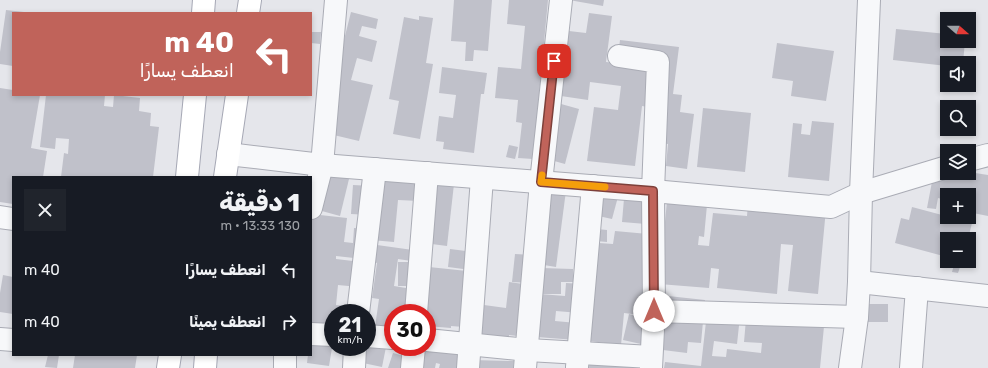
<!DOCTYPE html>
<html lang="ar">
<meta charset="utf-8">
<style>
body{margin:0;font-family:Rubik,Cairo,sans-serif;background:#20242c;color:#f1f3f6;direction:rtl;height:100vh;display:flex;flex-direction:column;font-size:15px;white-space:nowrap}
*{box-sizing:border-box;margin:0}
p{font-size:13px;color:#9ea1a6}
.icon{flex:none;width:22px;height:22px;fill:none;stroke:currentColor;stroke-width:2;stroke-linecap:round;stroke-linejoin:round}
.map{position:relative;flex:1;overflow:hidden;direction:ltr}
.details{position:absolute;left:12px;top:176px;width:300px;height:180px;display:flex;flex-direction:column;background:#171b24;border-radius:0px;box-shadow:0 2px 6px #0003;direction:rtl}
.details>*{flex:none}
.guide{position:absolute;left:12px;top:12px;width:300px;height:84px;border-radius:0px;box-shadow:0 2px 6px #0003;direction:rtl;background:#c0635a;color:#fff;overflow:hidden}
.needle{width:26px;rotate:110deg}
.controls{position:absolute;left:940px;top:12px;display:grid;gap:8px}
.controls a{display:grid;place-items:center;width:36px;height:36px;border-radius:0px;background:#171b24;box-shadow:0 2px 6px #0003;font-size:20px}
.speed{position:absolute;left:324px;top:304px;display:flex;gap:8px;font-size:20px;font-weight:700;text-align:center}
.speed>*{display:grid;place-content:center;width:52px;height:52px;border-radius:50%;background:#171b24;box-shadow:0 2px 6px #0003;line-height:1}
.speed small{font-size:10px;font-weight:400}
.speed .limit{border:6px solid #d22;background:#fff;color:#111}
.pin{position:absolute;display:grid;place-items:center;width:34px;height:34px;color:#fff;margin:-17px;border-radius:8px;box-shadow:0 2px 6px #0006}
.me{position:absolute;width:44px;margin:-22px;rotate:0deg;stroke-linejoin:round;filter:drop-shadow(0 0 3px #0008)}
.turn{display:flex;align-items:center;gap:14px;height:84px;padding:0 12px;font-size:18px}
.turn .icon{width:52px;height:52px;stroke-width:2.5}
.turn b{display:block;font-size:28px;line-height:34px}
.round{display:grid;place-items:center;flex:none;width:42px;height:42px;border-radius:0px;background:#20242c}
.head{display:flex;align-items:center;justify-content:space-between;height:68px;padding:0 12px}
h1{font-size:24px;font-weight:800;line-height:30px}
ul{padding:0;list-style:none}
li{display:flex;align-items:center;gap:12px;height:52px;padding:0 12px}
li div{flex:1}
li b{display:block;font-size:15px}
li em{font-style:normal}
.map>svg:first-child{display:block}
</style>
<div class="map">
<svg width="988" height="368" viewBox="0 0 988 368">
<rect width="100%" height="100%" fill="#e5e6eb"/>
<g fill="#c0c1ca">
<path d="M454 0H492L488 51 474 50 473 61H465L466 42 451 41Z"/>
<path d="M509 0H548L533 159 518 158 522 123 516 122 518 100 495 98 498 67 521 69 525 26 507 24Z"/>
<path d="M569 0H604L603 6Z"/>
<path d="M6 10 24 12 13 13V66L0 64V52Z"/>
<path d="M351 12 378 19 376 29 362 26 359 36 377 41 372 62 357 58 351 80 373 85 359 141 321 132Z"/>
<path d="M589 13 612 16 606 62 617 63 620 40 679 47 673 94 682 95 680 112 694 114 687 169 666 166 668 144 644 141 648 107 642 106 635 166 587 161 594 107 618 110 621 86 590 82 588 100 561 96 569 31 586 33Z"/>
<path d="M419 16 433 18 426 63 433 64 420 139 393 134 399 101 389 99 404 17 419 20Z"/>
<path d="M896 29 947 34V41H965L963 63H947V66L893 60Z"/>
<path d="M311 32H321L320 44 311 43Z"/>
<path d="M777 43 834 51 826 101 791 96 793 81 772 78Z"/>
<path d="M442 67 487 73 484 94H481L474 153 443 149 444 142 436 141 439 116 453 118 456 95 439 93Z"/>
<path d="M0 88 13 90V95H40L31 148 47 151 43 177H13V204L0 202Z"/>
<path d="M46 95H105L104 106 113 107 114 95 140 98 139 111 151 113 150 126 159 127 153 177H61L64 153 68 154 69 139 56 138 55 149 40 147Z"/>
<path d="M554 102 579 109 565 164 547 159Z"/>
<path d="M703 108 751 113 745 172 697 167Z"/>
<path d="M812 121 834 123 829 181 788 177 793 123 802 124 801 134 810 135Z"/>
<path d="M509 145 518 147 515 159 506 157Z"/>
<path d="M935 166 947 173H969V172L988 175V216L973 213 975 204 969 203V195H947V200L938 198 936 209 927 208Z"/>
<path d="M316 171 349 179 340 216 311 208Z"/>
<path d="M377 173 421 177 419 201 398 200 394 242 371 240Z"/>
<path d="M544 180 567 183 556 267 538 264Z"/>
<path d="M430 181 454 184 447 246 424 243Z"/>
<path d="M353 185 372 186 370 215 351 214Z"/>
<path d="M625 187 649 189 646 224 622 222Z"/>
<path d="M601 188 619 193 612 219 594 215Z"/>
<path d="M667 201 707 205 704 237 699 236 698 245 709 246 713 213 747 216 748 203 826 209 818 294 788 291 793 245 781 244 777 294 717 288 719 269 711 268 709 288 659 284Z"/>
<path d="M912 207 972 223 968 239H947V257L895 243 901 218 909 220Z"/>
<path d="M311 214 347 218 344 242 353 243 354 228 367 229 363 259 336 256V259L353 261 352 270 361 272 359 287 338 285 336 305 354 307 353 313H333V325L311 323Z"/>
<path d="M597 229 607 230V242L596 241Z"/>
<path d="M615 231 648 234 640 315 624 313 621 345 589 341 599 243 613 244Z"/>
<path d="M377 245 420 251 418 262 398 259 394 286 418 290 415 313H393V329L375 327 379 299 372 298 377 263 374 262Z"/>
<path d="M450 249 474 252 471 270 448 267Z"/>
<path d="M515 254 533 255 531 283 512 282Z"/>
<path d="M955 261H962L958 273 952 272Z"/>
<rect x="398" y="262" width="19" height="24"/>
<path d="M429 267 467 271 464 327 451 326V328L427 326Z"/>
<path d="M541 268 573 269V282H561V294H540Z"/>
<path d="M3 275 13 277V314L0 312V293Z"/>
<path d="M509 282 530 285 526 337 509 335V337L481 334 484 305 506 308Z"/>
<path d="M566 283 583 284 580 313 556 311 555 321 577 323 576 340 537 337 540 294 565 296Z"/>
<path d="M659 295 705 300 701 343 688 342 687 353 663 350 665 327H656Z"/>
<path d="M708 304 741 307 737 344 714 341 712 356 726 357 727 349 761 353 762 343 744 342 747 308 825 316 820 368H664L665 362 701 366Z"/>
<path d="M865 304H888V322H866Z"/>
<path d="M629 314 647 319 641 344 623 340Z"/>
<path d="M311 336 333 342 329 366 307 363 308 355H311Z"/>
<path d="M462 341 456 368H439L440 364 436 363 435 368H413L423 347Z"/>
<path d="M387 342 382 367 363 363 366 347Z"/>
<path d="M393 353 404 356 411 368H388Z"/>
<path d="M48 355H59L57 368 45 367Z"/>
<path d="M75 355H137L135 368H73Z"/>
<path d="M590 357 643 368H589Z"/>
<path d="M472 360 514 361 513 368H472Z"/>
</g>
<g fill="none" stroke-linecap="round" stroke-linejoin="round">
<defs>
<g id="minor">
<path d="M619 56 658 62 653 191 654 311 651 368"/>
<path d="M228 154 322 165 653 191 831 207 861 193 947 167"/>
<path d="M969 160 988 155"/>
<path d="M311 208 322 165 336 0"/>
<path d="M0 217 13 219"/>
<path d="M859 282 988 296"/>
<path d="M654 311 857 317"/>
<path d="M358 313 375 169"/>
<path d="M416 313 427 173"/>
<path d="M311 334 333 335"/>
<path d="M367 336 393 338"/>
<path d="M0 339 13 340"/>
<path d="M427 340 528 350 651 357"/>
<path d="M577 367 593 186"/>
<path d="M285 368V355"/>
<path d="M354 368 355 347"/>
<path d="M412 368 414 347"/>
<path d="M468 368 482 178"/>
<path d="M525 368 541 182 561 0"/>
<path d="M850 368 857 317 859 282 861 193 869 0"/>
<path d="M911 368 917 288"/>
</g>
<g id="major">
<path d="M203 13 204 0"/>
<path d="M248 13 250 0"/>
<path d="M187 177 195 95"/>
<path d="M225 177 237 95"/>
<path d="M168 368 170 355"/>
<path d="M205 368 206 355"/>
</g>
</defs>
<use href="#minor" stroke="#aaacb5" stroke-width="24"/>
<use href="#major" stroke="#a6a8b5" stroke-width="24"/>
<use href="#minor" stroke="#f7f8fa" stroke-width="22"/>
<use href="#major" stroke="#fff" stroke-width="22"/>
</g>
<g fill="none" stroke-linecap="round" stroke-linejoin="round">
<defs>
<path id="route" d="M554 61 541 182 653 191 654 311"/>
</defs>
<use href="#route" stroke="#7d403a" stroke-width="10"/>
<use href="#route" stroke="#c0635a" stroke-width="7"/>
<path stroke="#f59e0b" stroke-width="7" d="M542 175 541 182 605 187"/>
</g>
</svg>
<div class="controls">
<a><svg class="needle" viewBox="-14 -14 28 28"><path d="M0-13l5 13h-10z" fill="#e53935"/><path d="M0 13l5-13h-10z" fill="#9ea1a6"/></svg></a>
<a><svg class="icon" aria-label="sound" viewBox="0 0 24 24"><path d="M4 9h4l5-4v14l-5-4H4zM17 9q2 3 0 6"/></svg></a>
<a><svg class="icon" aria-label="search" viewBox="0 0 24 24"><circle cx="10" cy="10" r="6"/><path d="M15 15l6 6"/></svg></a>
<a><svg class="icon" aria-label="layers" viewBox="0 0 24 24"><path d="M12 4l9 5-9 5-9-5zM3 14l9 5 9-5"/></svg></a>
<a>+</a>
<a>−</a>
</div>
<div class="speed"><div>21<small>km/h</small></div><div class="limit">30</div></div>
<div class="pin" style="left:554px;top:61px;background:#d93025"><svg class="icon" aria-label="arrive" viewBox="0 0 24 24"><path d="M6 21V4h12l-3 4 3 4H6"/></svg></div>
<svg class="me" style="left:654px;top:311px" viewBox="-20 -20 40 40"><circle r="19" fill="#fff"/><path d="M0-13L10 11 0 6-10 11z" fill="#c0635a"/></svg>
<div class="guide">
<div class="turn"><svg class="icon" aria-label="left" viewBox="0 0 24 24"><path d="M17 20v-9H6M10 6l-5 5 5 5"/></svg><div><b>40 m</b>انعطف يسارًا</div></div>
</div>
<section class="details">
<div class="head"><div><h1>1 دقيقة</h1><p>130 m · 13:33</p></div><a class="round"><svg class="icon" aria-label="close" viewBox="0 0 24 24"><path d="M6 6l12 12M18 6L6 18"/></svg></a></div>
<ul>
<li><svg class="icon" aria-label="left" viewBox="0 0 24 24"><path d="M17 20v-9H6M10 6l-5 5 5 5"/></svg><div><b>انعطف يسارًا</b></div><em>40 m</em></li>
<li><svg class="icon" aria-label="right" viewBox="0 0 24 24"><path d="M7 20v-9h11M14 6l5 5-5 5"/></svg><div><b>انعطف يمينًا</b></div><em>40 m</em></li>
</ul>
</section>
</div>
